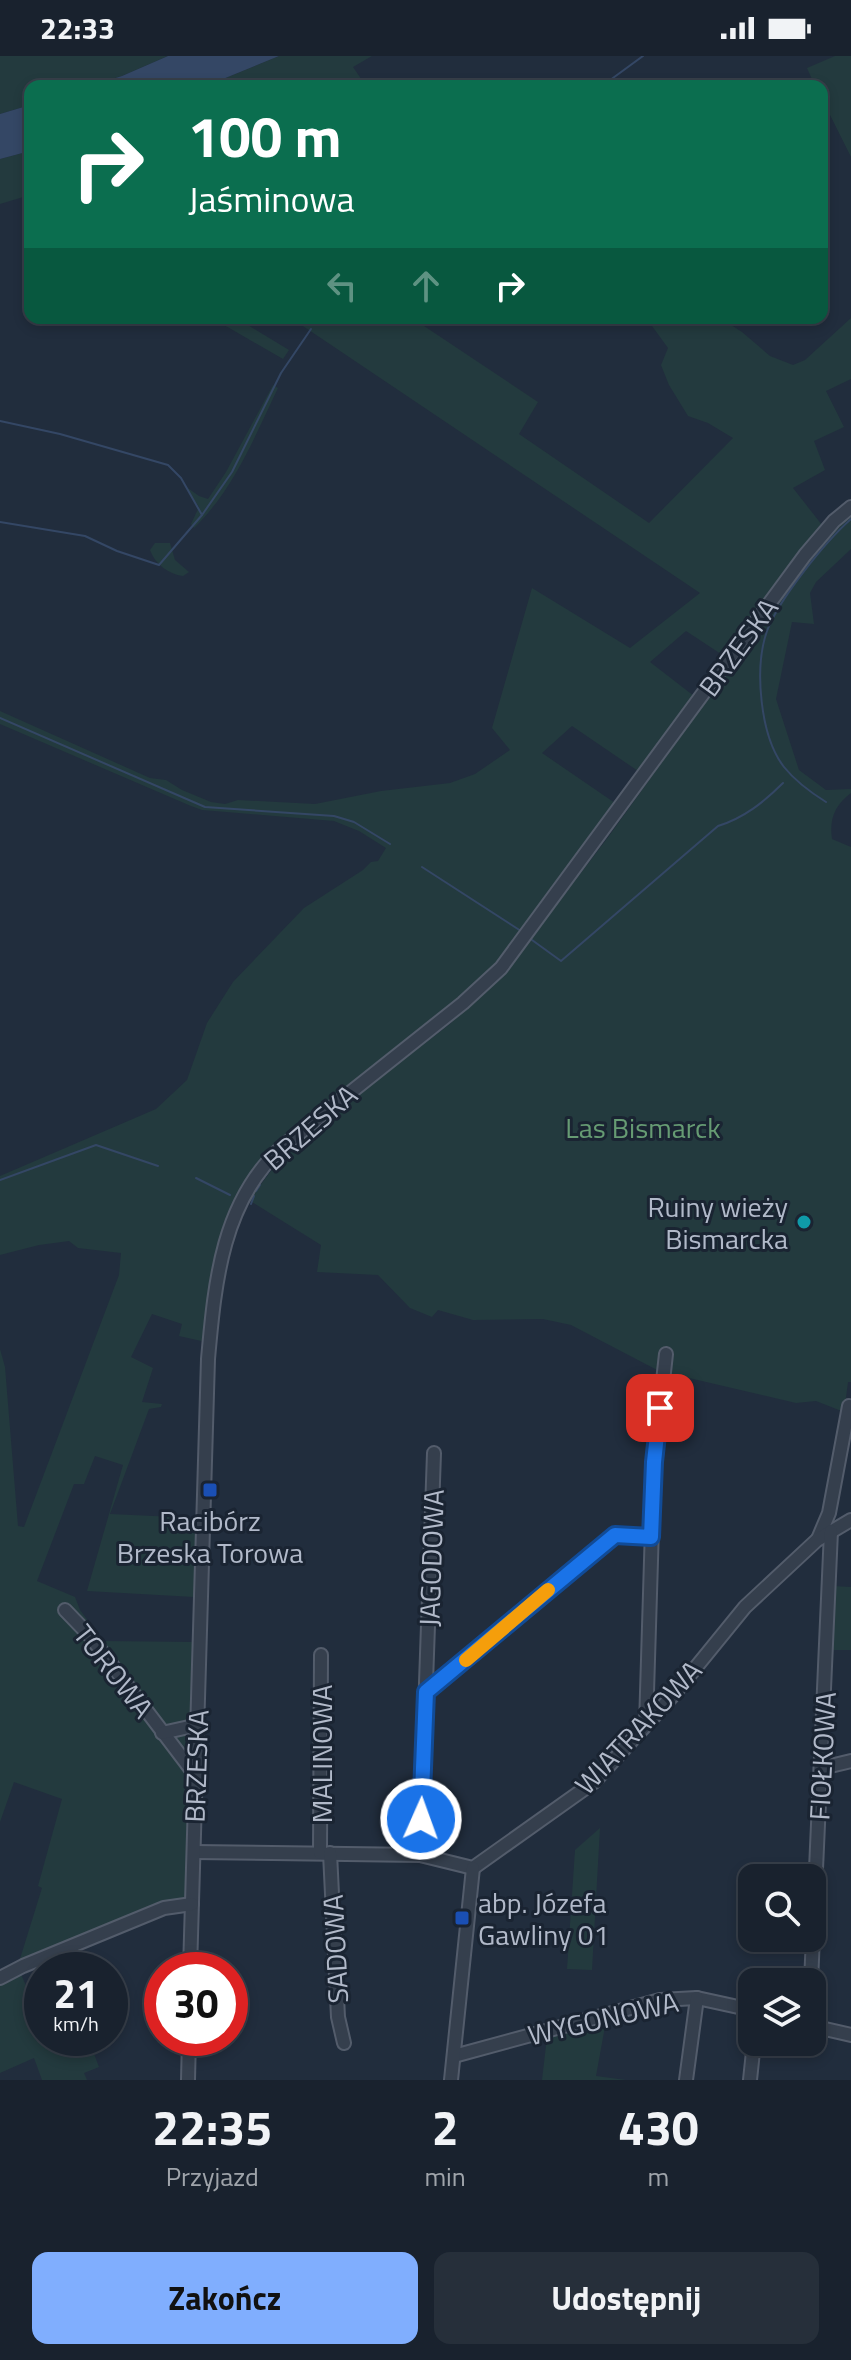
<!DOCTYPE html>
<html lang="pl">
<meta charset="utf-8">
<style>
body{margin:0;font-family:"Titillium Web",sans-serif;background:#262f3a;color:#f1f3f6;height:100vh;display:flex;flex-direction:column;font-size:30px;white-space:nowrap}
*{box-sizing:border-box;margin:0}
p{font-size:26px;color:#9fa4aa}
.icon{flex:none;width:44px;height:44px;fill:none;stroke:currentColor;stroke-width:2;stroke-linecap:round;stroke-linejoin:round}
.map{position:relative;height:2024px;overflow:hidden}
.side{display:flex;flex-direction:column;background:#19222e;flex:1}
.side>*{flex:none}
.banner{position:absolute;left:24px;top:24px;width:804px;height:244px;border-radius:16px;box-shadow:0 4px 12px #0003,0 0 0 2px #373f4a;background:#0b6e4f;color:#fff;overflow:hidden}
.fabs{position:absolute;left:738px;top:1808px;display:grid;gap:16px}
.fabs a{display:grid;place-items:center;width:88px;height:88px;border-radius:16px;background:#19222e;box-shadow:0 4px 12px #0003,0 0 0 2px #373f4a;font-size:40px}
.speed{position:absolute;left:24px;top:1896px;display:flex;gap:16px;font-size:40px;font-weight:700;text-align:center}
.speed>*{display:grid;place-content:center;width:104px;height:104px;border-radius:50%;background:#19222e;box-shadow:0 4px 12px #0003,0 0 0 2px #373f4a;line-height:1}
.speed small{font-size:20px;font-weight:400}
.speed .limit{border:12px solid #d22;background:#fff;color:#111}
.pin{position:absolute;display:grid;place-items:center;width:68px;height:68px;color:#fff;margin:-34px;border-radius:16px;box-shadow:0 4px 12px #0006}
.me{position:absolute;width:88px;margin:-44px;rotate:2deg;stroke-linejoin:round;filter:drop-shadow(0 0 6px #0008)}
.turn{display:flex;align-items:center;gap:28px;height:168px;padding:0 32px;font-size:36px}
.turn .icon{width:104px;height:104px;stroke-width:2.5}
.turn b{display:block;font-size:56px;line-height:68px}
.lanes{display:flex;align-items:center;height:76px;padding:0 32px;background:#0003;justify-content:center;gap:40px;direction:ltr}
.lanes .off{opacity:.35}
.eta{display:flex;justify-content:space-evenly;align-items:center;height:136px;text-align:center}
.eta b{font-size:48px;font-weight:700;line-height:56px}
.primary-button{display:flex;gap:16px;margin-top:auto;padding:16px 32px}
.primary-button a{flex:1;height:92px;border-radius:16px;background:#80aefe;color:#111;font-size:32px;font-weight:700;line-height:92px;text-align:center}
.primary-button a+a{background:#262f3a;color:#f1f3f6}
.status{display:flex;justify-content:space-between;align-items:center;height:56px;padding:0 40px;background:#19222e;direction:ltr}
.status svg{height:22px;fill:currentColor}
.map>svg:first-child{display:block}
</style>
<div class="status"><b>22:33</b><svg viewBox="0 0 49 12"><path d="M0 12V9h3v3zM5 12V6h3v6zM10 12V3h3v9zM15 12V0h3v12zM26 1h20v11H26zM47 4h2v5h-2z"/></svg></div>
<div class="map">
<svg width="851" height="2024" viewBox="0 0 851 2024">
<rect width="100%" height="100%" fill="#212d3d"/>
<g fill="#233a3e">
<path d="M0 0H168L122 20 90 30H30V49L0 58Z"/>
<path d="M279 0H372L353 11 366 30H206Z"/>
<path d="M835 0H851V101L822 43V30H815L807 12Z"/>
<path d="M30 95V139L0 148V103Z"/>
<path d="M212 262H236L289 294 283 303Z"/>
<path d="M291 262H412L538 346 519 378 649 467 733 382 708 367 688 360 669 329 661 309 668 292 652 270 658 262H720L742 276 770 300 793 309 805 304 851 262V323L826 335 844 371 814 385 825 414 793 432 822 469 724 600 686 575 650 606 694 640 638 715 572 670 542 697 615 747 519 881 469 936 348 1033 295 1071 245 1124 224 1174 206 1286 179 1280 182 1268 152 1258 131 1301 153 1312 142 1346 162 1348 161 1351 149 1353 110 1458 197 1462 194 1541 87 1535 123 1409 95 1400 84 1428H74L37 1525 75 1541 80 1554 103 1585 192 1586 189 1843 19 1906 42 1832 38 1830 62 1743 14 1726 0 1766V1293L5 1311 18 1470 24 1471 119 1219 121 1197 78 1192 69 1185 39 1189 0 1199V1120L156 1053 187 1024 207 967 233 926 304 852 363 814 371 806 378 805 386 792 359 775 334 765 202 754 191 750 0 668V655L150 722 166 724 182 734 211 746 225 748 238 744 315 748 381 735 450 727 475 718 510 694 492 672 532 532 630 592 700 537Z"/>
<path d="M273 329 278 332C254 382 234 433 194 472L191 468 199 451 185 430 199 440 208 443 226 416Z"/>
<path d="M851 458V493L816 526 810 537 814 568 792 566 776 643 799 714 826 734 851 733V737C835 749 829 763 832 783L851 791V1326H848L844 1356 816 1345 796 1347 659 1315 571 1269 543 1263 473 1264 438 1254 432 1261 410 1252 378 1219 317 1216 321 1189 249 1144 271 1115 304 1080 450 968 510 910 609 780 795 521 838 468Z"/>
<path d="M155 487H170L175 504 189 516 183 520C168 518 155 508 150 494Z"/>
<path d="M833 1530 851 1531V1594H831Z"/>
<path d="M600 1772 592 1914 567 1913 575 1794Z"/>
<path d="M20 1916 37 1955 42 1953V1982H88L99 2011 84 2017 87 2024H42L34 2002 0 2017V1926Z"/>
<path d="M606 1965 596 2020 626 2024H542L547 1981Z"/>
</g>
<g fill="#344765">
<path d="M168 0H279L206 30H90L122 20Z"/>
<path d="M30 49V95L0 103V58Z"/>
</g>
<g fill="none" stroke-linecap="round" stroke-linejoin="round">
<g stroke="#344765" stroke-width="2">
<path d="M602 30 643 0"/>
<path d="M317 266 320 262"/>
<path d="M0 365 60 378 168 409 181 422 202 459 232 416 281 317 311 273"/>
<path d="M0 466 85 480 117 495 159 509 202 459"/>
<path d="M0 662 205 751 334 760 354 766 390 788"/>
<path d="M826 746C810 736 796 726 784 711 760 680 754 612 767 575 779 543 825 486 851 463"/>
<path d="M422 811 521 875"/>
<path d="M532 884 561 905 718 770C744 762 764 746 783 727"/>
<path d="M196 1122 230 1139"/>
<path d="M0 1124 96 1089 158 1110"/>
<path d="M262 1124 269 1115"/>
<path d="M256 1135 260 1129"/>
<path d="M251 1148 254 1140"/>
</g>
<defs>
<g id="minor">
<path d="M818 1483 829 1457 849 1350"/>
<path d="M65 1554 90 1580 196 1720"/>
<path d="M426 1636 615 1479 651 1481"/>
<path d="M646 1669 654 1406 666 1298"/>
<path d="M162 1677 198 1669"/>
<path d="M822 1712 851 1705"/>
<path d="M194 1796 420 1799 473 1812 594 1726 675 1637 745 1551 817 1484 851 1464"/>
<path d="M320 1797 321 1599"/>
<path d="M330 1797 338 1961 344 1987"/>
<path d="M420 1799 434 1397"/>
<path d="M190 1914 208 1303C215 1225 222 1145 283 1090L463 947 501 912 805 499 834 465 851 451"/>
<path d="M0 1922 23 1910 164 1852 192 1848"/>
<path d="M811 1926 831 1475"/>
<path d="M812 1970 851 1979"/>
<path d="M454 2000 660 1944 697 1942 752 1954"/>
<path d="M188 2024 189 1982"/>
<path d="M451 2024 473 1812"/>
<path d="M686 2024 697 1942"/>
<path d="M750 2024 754 1986"/>
</g>
</defs>
<use href="#minor" stroke="#535c6b" stroke-width="16"/>
<use href="#minor" stroke="#353f4d" stroke-width="12"/>
</g>
<g fill="none" stroke-linecap="round" stroke-linejoin="round">
<defs>
<path id="route" d="M421 1763 426 1636 615 1479 651 1481 654 1406 660 1352"/>
</defs>
<use href="#route" stroke="#114b97" stroke-width="20"/>
<use href="#route" stroke="#1a73e8" stroke-width="14"/>
<path stroke="#f59e0b" stroke-width="14" d="M466 1604 548 1534"/>
</g>
<circle fill="#0f9aa8" stroke="#1a2432" stroke-width="3" cx="804" cy="1166" r="8"/>
<g fill="#1a4fb4" stroke="#1a2432" stroke-width="3">
<rect x="202" y="1426" width="16" height="16" rx="4"/>
<rect x="454" y="1854" width="16" height="16" rx="4"/>
</g>
<g text-anchor="middle" dominant-baseline="central" stroke-width="6" stroke-linejoin="round" paint-order="stroke">
<g font-size="28" fill="#b1b9c9" stroke="#1a2432">
<text transform="translate(738 591) rotate(-54)">BRZESKA</text>
<text transform="translate(310 1071) rotate(-41)">BRZESKA</text>
<text transform="translate(431 1502) rotate(-88)">JAGODOWA</text>
<text transform="translate(114 1615) rotate(52)">TOROWA</text>
<text transform="translate(638 1671) rotate(-47)">WIATRAKOWA</text>
<text transform="translate(321 1698) rotate(-90)">MALINOWA</text>
<text transform="translate(822 1700) rotate(-87)">FIOŁKOWA</text>
<text transform="translate(196 1710) rotate(-88)">BRZESKA</text>
<text transform="translate(335 1893) rotate(-93)">SADOWA</text>
<text transform="translate(603 1962) rotate(-13)">WYGONOWA</text>
</g>
<g font-size="28" fill="#669b73" stroke="#1a2432">
<text x="643" y="1071">Las Bismarck</text>
</g>
<g font-size="28" fill="#b1b9c9" stroke="#1a2432" text-anchor="end">
<text x="788" y="1150">Ruiny wieży<tspan x="788" dy="32">Bismarcka</tspan></text>
<text x="210" y="1464" text-anchor="middle">Racibórz<tspan x="210" dy="32">Brzeska Torowa</tspan></text>
<text x="478" y="1846" text-anchor="start">abp. Józefa<tspan x="478" dy="32">Gawliny 01</tspan></text>
</g>
</g>
</svg>
<div class="fabs">
<a><svg class="icon" aria-label="search" viewBox="0 0 24 24"><circle cx="10" cy="10" r="6"/><path d="M15 15l6 6"/></svg></a>
<a><svg class="icon" aria-label="layers" viewBox="0 0 24 24"><path d="M12 4l9 5-9 5-9-5zM3 14l9 5 9-5"/></svg></a>
</div>
<div class="speed"><div>21<small>km/h</small></div><div class="limit">30</div></div>
<div class="pin" style="left:660px;top:1352px;background:#d93025"><svg class="icon" aria-label="arrive" viewBox="0 0 24 24"><path d="M6 21V4h12l-3 4 3 4H6"/></svg></div>
<svg class="me" style="left:421px;top:1763px" viewBox="-20 -20 40 40"><circle r="17" fill="#1a73e8" stroke="#fff" stroke-width="3"/><path d="M0-11L8 9 0 5-8 9z" fill="#fff"/></svg>
<div class="banner">
<div class="turn"><svg class="icon" aria-label="right" viewBox="0 0 24 24"><path d="M7 20v-9h11M14 6l5 5-5 5"/></svg><div><b>100 m</b>Jaśminowa</div></div>
<div class="lanes"><svg class="icon off" aria-label="left" viewBox="0 0 24 24"><path d="M17 20v-9H6M10 6l-5 5 5 5"/></svg><svg class="icon off" aria-label="ahead" viewBox="0 0 24 24"><path d="M12 20V5M6 11l6-6 6 6"/></svg><svg class="icon" aria-label="right" viewBox="0 0 24 24"><path d="M7 20v-9h11M14 6l5 5-5 5"/></svg></div>
</div>
</div>
<section class="side">
<div class="eta">
<div><b>22:35</b><p>Przyjazd</p></div>
<div><b>2</b><p>min</p></div>
<div><b>430</b><p>m</p></div>
</div>
<div class="primary-button"><a>Zakończ</a><a>Udostępnij</a></div>
</section>
